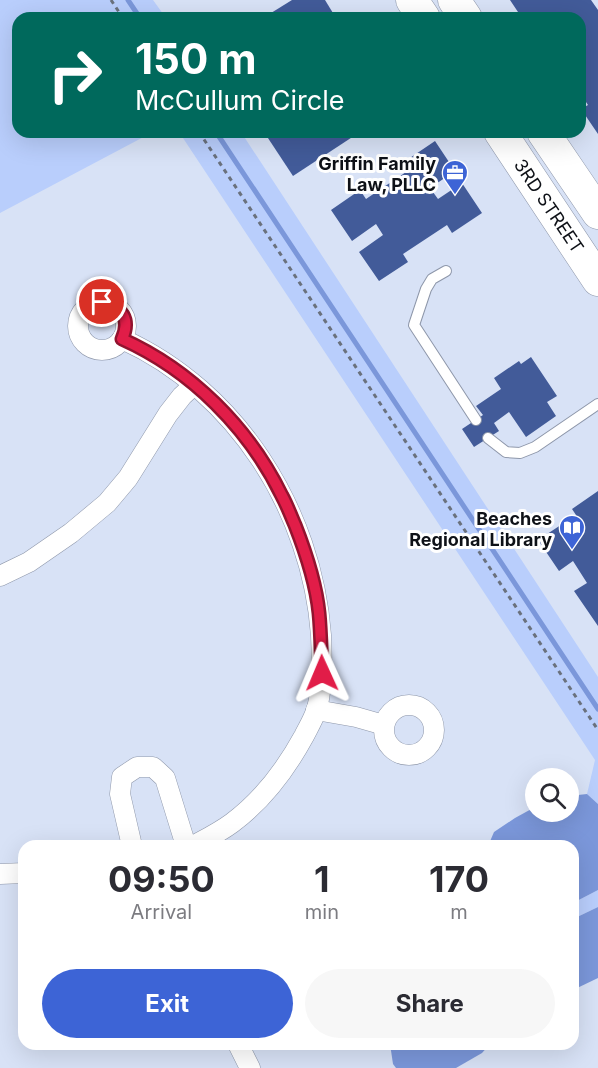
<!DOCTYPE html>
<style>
body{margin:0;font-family:Inter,sans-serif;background:#f7f7f7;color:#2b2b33;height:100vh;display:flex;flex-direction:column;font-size:22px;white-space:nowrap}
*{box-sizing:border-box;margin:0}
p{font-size:20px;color:#7c7c81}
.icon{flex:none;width:33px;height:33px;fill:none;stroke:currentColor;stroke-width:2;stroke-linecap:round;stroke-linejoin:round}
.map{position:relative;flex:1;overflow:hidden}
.side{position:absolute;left:18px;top:840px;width:561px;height:210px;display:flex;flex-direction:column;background:#fff;border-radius:18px;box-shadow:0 6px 24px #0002}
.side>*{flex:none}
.guide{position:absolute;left:12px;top:12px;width:574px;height:126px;border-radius:18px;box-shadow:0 6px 24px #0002;background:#00695c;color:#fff;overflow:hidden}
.controls{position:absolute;left:525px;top:768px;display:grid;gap:12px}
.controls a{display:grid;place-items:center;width:54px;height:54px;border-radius:50%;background:#fff;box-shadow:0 6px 24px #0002;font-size:30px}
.pin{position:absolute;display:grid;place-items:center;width:51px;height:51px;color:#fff;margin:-26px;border:3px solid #fff;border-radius:50%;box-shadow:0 2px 6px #0007}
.me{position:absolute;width:66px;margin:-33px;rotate:359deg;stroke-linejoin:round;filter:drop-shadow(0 0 4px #0008)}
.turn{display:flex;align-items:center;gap:21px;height:126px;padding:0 24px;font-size:27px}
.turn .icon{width:78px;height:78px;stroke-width:2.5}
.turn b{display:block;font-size:42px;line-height:51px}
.eta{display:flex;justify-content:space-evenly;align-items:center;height:102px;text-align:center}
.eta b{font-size:36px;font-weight:700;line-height:42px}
.action{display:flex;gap:12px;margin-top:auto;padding:12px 24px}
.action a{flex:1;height:69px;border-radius:36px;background:#3d64d6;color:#fff;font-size:24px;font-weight:700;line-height:69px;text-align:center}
.action a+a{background:#f7f7f7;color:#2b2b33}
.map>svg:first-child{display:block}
</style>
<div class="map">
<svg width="598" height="1068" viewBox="0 0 598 1068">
<rect width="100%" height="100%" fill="#d8e2f6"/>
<g fill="#b9cefc">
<path d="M0 0H153L166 18H18V132H153L0 213Z"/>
<path d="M179 132H241L598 677V804L587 794 595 760Z"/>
<path d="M598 890V907L573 919V903Z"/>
</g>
<g fill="#7b97da">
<path d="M587 794 598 804V890L573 903V846H488L494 832 515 818 535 807 536 812H568L569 796Z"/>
<path d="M598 907V978L573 990V919Z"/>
<path d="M390 1044H490L482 1053 456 1068H396L393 1064Z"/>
</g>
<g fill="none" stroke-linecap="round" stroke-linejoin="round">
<g stroke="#7b97da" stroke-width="5">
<path d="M128 0 140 18"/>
<path d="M216 132 598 709"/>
</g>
</g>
<g fill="#425b99">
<path d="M292 0H325L336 18H263Z"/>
<path d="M510 0H591L598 10V134L581 109 588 105 582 96 580 97V18H522Z"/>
<path d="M264 132H360L293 176Z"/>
<path d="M435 141 455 171 430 188 438 199 462 183 482 213 452 233 447 225 403 254 408 262 379 281 359 252 383 235 376 224 352 241 331 210 360 190 366 199 409 170 404 162Z"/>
<path d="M531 357 557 396 547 402 556 416 526 437 509 412 494 423 499 431 474 447 462 429 483 415 476 406 501 389 494 378 519 361 521 364Z"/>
<path d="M598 491V626L574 591 587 583 573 561 559 571 538 540 576 515 572 509Z"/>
</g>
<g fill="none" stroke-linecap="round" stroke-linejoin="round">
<defs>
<g id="lane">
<path d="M446 271 432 279 426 289 414 325 476 420"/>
<path d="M488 438 506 452 520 453 535 447 598 404"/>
</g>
<g id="street">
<circle cx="102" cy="326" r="24"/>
<path d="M122 339C237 391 312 511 321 635 322 656 323 691 316 711 313 720 308 728 304 736 286 769 263 800 232 823 220 832 206 839 193 846"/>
<path d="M0 576 29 562 71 533 107 503 128 478 168 414 182 396 194 385"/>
<circle cx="409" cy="730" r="25"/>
<path d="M316 710 356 717 384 725"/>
<path d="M132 846 120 794 122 777 137 767H153L165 778 186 846"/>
<path d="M0 874 24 873"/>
<path d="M238 1044 250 1068"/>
</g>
<g id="primary">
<path d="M412 0 424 18"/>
<path d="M454 0 466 18"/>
<path d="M500 132 598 280"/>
<path d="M543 132 598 213"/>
</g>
</defs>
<use href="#lane" stroke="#8e97aa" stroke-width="12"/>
<use href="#street" stroke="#8e97aa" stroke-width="21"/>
<use href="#primary" stroke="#8e97aa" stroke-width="33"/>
<g stroke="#6a717d" stroke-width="3" stroke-dasharray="4.5 4.5" stroke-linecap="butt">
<path d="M111 0 123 18"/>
<path d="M199 132 598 730"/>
</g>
<use href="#lane" stroke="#fff" stroke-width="10"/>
<use href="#street" stroke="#fff" stroke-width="20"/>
<use href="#primary" stroke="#fff" stroke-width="32"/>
</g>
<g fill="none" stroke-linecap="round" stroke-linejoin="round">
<defs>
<path id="route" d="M102 302C122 307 131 319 122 339 191 370 249 428 282 496 287 505 291 516 295 525 306 553 316 583 319 613 321 633 321 653 322 673"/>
</defs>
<use href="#route" stroke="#92132f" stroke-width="15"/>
<use href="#route" stroke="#e11d48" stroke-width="10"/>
</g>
<defs>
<symbol id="office-pin" viewBox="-11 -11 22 30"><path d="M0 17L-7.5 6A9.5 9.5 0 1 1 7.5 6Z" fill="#3d64d6" stroke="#fff"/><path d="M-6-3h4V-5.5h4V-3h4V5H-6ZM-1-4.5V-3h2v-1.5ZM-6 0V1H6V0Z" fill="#fff"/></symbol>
<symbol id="library-pin" viewBox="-11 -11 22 30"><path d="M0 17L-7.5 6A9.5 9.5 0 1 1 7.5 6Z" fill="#3d64d6" stroke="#fff"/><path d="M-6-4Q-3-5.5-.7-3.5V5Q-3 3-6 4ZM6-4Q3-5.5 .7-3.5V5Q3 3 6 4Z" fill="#fff"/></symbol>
</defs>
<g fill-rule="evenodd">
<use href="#office-pin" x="440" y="158" width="30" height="40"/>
<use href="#library-pin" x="557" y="513" width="30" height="40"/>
</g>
<g text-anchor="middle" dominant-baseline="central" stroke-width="6" stroke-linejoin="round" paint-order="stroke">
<g font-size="18" font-weight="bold" fill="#0e1117" stroke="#fff" text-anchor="end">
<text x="436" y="163">Griffin Family<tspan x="436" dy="21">Law, PLLC</tspan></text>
<text x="552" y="518">Beaches<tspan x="552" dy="21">Regional Library</tspan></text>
</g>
<g font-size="18" fill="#0e1117" stroke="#fff">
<text transform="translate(549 206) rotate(56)">3RD STREET</text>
</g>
</g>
</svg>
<div class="controls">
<a><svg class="icon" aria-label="search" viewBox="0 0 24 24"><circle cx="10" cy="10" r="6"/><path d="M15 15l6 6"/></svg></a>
</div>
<div class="pin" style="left:102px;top:302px;background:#d93025"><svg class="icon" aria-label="arrive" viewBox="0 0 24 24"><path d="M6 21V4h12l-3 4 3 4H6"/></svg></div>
<svg class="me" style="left:322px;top:673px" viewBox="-20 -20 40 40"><path d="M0-17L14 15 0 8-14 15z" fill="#e11d48" stroke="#fff" stroke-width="4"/></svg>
<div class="guide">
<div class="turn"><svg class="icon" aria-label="right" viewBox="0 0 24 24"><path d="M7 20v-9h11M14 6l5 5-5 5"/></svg><div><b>150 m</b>McCullum Circle</div></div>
</div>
<section class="side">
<div class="eta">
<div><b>09:50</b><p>Arrival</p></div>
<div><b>1</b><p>min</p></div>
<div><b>170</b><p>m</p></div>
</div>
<div class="action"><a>Exit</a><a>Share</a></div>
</section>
</div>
